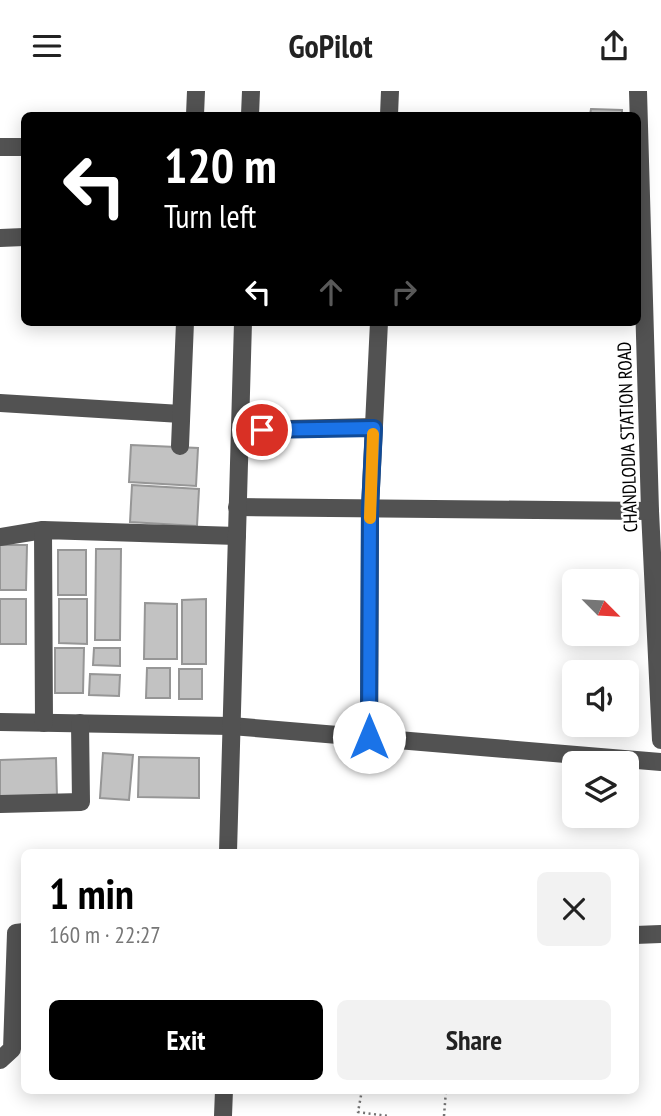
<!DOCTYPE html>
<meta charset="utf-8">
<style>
body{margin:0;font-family:"PT Sans Narrow",sans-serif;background:#f2f2f2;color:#222;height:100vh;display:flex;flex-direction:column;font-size:26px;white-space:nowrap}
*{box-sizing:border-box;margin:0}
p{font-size:23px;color:#767676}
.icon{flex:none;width:38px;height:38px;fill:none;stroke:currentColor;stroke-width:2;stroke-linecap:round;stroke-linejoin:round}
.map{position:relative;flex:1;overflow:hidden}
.panel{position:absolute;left:21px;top:758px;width:618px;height:245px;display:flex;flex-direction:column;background:#fff;border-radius:10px;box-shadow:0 4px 18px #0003}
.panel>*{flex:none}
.guide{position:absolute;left:21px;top:21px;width:620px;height:214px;border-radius:10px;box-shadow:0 4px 18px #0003;background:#000;color:#fff;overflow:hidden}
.needle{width:46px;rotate:114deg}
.controls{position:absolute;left:562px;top:478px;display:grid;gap:14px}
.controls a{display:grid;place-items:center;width:77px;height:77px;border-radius:10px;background:#fff;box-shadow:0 4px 18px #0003;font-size:35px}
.pin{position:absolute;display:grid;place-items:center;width:60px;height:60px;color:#fff;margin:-30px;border:4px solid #fff;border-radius:50%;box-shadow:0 2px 7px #0007}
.me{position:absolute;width:77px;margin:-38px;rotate:0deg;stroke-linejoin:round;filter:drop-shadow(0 0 5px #0008)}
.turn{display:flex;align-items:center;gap:24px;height:147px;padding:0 28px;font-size:32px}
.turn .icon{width:91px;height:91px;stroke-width:2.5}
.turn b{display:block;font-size:49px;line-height:60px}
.lanes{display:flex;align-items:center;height:66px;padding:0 28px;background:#0003;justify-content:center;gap:35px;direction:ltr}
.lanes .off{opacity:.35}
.round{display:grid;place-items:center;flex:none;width:74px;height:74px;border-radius:10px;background:#f2f2f2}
.headline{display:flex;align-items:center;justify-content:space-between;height:119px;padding:0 28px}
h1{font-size:42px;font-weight:800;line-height:52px;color:#000}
.button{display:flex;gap:14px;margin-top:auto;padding:14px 28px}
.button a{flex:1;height:80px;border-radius:10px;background:#000;color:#fff;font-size:28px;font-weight:800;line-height:80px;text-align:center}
.button a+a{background:#f2f2f2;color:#222}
header{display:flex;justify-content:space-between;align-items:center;height:91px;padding:0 28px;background:#fff;font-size:32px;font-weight:800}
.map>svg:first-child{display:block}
</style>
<header><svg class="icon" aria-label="menu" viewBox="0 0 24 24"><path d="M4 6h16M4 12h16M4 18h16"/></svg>GoPilot<svg class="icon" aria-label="share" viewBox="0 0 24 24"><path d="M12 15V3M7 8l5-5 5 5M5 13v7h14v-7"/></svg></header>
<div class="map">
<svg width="661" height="1025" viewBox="0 0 661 1025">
<rect width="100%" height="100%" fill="#fff"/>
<g fill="#c2c2c2" stroke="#969696" stroke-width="2">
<path d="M591 18 622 19V24H590Z"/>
<path d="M131 354 198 357 196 395 129 391Z"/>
<path d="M132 394 199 398 197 435 130 431Z"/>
<path d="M0 454H27L26 499H0Z"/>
<path d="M96 458H121L120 549H95Z"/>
<rect x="58" y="459" width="28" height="45"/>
<rect x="0" y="508" width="26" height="45"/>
<path d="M59 508H87V553L59 552Z"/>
<path d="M206 508V573H182V509Z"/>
<path d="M145 512 177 513V568H144Z"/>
<path d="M55 557H84L83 602H55Z"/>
<path d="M94 557H120V575L93 574Z"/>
<path d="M147 577H170V607H146Z"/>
<rect x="179" y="578" width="23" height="30"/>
<path d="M90 583 120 584 119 605 89 604Z"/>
<path d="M103 662 133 664 129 709 100 707Z"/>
<path d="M139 666 199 667V707L138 706Z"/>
<path d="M56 667 57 706 0 708V669Z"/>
</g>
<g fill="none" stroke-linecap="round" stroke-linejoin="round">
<g stroke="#747474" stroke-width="2.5" stroke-dasharray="2 3.5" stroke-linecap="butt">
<path d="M362 999 358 1021 388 1025"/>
<path d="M444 1025 446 999"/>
</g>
<g stroke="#525252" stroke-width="18">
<path d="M638 0 650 420 661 649"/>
<path d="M195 24 196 0"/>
<path d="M250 24 251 0"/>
<path d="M389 24 390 0"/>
<path d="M0 56H24"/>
<path d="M0 147 24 146"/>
<path d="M0 312 181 323"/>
<path d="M240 339 374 336"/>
<path d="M180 355 185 231"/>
<path d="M237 416 650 420"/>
<path d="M0 446 43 439"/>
<path d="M0 631 231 635 661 671"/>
<path d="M44 632 43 439 237 445"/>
<path d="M369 646 370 417 379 231"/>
<path d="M0 713 81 711 80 632"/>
<path d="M228 761 243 231"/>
<path d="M635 844 661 843"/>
<path d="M0 969 12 958 16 842 24 841"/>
<path d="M223 1025 224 999"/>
</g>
</g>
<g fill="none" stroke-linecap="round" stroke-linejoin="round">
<defs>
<path id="route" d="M262 339 374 337 370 417 369 646"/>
</defs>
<use href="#route" stroke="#114b97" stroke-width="18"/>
<use href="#route" stroke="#1a73e8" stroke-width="12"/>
<path stroke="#f59e0b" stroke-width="12" d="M370 427 373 343"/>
</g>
<g text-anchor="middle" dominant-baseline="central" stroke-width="5" stroke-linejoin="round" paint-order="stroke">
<g font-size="19" fill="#000" stroke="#fff">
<text transform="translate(627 346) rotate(-92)">CHANDLODIA STATION ROAD</text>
</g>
</g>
</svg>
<div class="controls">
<a><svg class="needle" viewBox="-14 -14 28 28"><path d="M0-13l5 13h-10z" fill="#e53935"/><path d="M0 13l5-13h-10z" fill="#767676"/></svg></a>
<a><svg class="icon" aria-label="sound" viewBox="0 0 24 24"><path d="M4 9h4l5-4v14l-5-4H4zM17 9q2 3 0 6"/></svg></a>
<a><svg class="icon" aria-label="layers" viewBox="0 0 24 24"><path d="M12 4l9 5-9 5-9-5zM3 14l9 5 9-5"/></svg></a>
</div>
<div class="pin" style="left:262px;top:339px;background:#d93025"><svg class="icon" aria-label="arrive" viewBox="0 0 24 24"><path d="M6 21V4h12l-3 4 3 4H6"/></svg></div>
<svg class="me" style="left:369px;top:646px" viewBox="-20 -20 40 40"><circle r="19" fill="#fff"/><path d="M0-13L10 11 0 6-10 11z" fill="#1a73e8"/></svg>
<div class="guide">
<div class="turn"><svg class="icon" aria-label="left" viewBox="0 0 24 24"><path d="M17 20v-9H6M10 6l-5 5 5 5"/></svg><div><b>120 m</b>Turn left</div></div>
<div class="lanes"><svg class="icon" aria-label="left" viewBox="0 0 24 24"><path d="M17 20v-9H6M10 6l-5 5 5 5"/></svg><svg class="icon off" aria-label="ahead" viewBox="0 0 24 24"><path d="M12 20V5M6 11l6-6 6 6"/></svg><svg class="icon off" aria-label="right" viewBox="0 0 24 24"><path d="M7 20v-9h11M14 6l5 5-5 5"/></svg></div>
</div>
<section class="panel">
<div class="headline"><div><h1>1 min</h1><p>160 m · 22:27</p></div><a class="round"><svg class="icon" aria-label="close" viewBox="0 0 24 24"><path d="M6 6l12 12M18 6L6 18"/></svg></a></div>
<div class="button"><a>Exit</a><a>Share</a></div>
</section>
</div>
